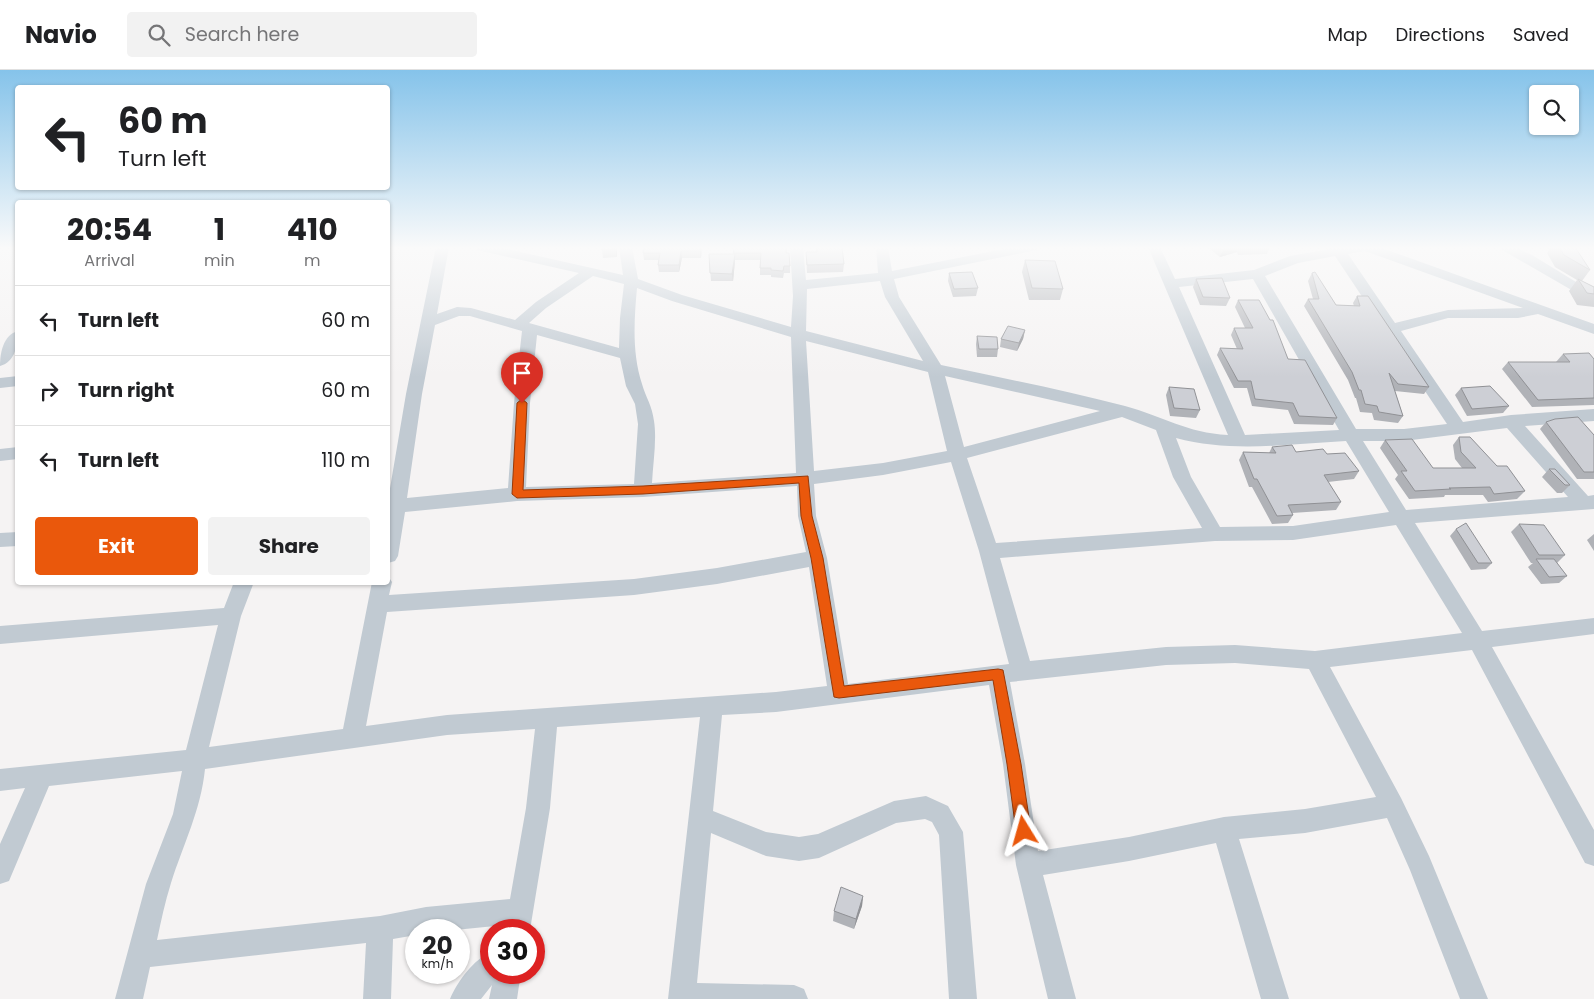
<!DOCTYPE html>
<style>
body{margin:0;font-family:Poppins,sans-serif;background:#f2f2f2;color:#202124;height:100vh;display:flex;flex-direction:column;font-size:19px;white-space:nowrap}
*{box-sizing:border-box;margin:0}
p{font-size:16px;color:#757577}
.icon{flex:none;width:28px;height:28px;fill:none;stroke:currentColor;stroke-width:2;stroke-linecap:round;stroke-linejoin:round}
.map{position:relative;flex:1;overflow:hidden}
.panel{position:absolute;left:15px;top:130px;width:375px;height:385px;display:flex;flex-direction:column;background:#fff;border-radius:5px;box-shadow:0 1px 4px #0004}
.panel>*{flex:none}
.top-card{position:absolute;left:15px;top:15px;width:375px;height:105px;border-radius:5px;box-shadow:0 1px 4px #0004;background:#fff;color:#202124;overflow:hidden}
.controls{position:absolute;left:1529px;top:15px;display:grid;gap:10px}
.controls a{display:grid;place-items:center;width:50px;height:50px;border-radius:5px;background:#fff;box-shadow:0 1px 4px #0004;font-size:25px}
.speed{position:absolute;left:405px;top:849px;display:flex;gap:10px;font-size:25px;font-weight:700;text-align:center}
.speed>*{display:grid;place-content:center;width:65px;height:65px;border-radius:50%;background:#fff;box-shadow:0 1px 4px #0004;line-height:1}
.speed small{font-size:12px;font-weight:400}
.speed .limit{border:8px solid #d22;background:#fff;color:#111}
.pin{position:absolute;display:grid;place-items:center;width:42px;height:42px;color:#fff;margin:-51px -21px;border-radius:50% 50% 50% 0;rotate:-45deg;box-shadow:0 0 5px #0007}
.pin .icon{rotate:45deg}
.me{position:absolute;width:55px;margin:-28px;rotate:352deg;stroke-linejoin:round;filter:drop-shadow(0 0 4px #0008)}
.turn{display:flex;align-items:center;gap:18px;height:105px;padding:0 20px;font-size:22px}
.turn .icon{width:65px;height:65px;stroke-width:2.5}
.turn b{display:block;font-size:35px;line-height:42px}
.eta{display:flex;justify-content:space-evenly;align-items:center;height:85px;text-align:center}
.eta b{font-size:30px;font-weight:700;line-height:35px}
.primary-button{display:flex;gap:10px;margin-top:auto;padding:10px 20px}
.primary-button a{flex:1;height:58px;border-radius:5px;background:#ea580c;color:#fff;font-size:20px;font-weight:700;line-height:58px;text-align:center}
.primary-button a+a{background:#f2f2f2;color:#202124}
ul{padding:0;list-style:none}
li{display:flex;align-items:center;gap:15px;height:70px;padding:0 20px;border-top:1px solid #e0e0e0}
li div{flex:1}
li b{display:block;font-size:19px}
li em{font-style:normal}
header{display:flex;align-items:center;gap:30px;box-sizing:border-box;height:70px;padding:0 25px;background:#fff;border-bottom:1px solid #e0e0e0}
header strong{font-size:24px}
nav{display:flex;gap:28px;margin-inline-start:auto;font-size:18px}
.search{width:350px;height:45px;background:#f2f2f2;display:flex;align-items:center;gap:12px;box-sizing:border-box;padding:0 18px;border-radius:5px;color:#757577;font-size:19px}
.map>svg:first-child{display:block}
</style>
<header>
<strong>Navio</strong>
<div class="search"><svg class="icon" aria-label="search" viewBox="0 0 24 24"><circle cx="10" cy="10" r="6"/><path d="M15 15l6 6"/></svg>Search here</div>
<nav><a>Map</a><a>Directions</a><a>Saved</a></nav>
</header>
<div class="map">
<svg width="1594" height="929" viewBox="0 0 1594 929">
<rect width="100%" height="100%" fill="#f5f3f3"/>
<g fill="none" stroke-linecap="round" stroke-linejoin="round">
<g fill="#c1cad2" fill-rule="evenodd">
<path d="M436 177H449L437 244 457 237 471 238 515 250 536 232 579 203 477 180 476 177H498L623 205 619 177H632L638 209 682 225 791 257 793 226 790 177H803L806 210 878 203 876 177H888L892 201 1014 177H1038L1037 180 1032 181 894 209 899 227 941 295C1002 308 1064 320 1125 336 1162 346 1187 363 1228 365L1148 177H1160L1175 209 1254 200 1290 186 1330 179V177H1379L1594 254V264L1538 244 1518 248H1448L1401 261 1463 352 1511 345 1594 339V351L1525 356 1588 426 1594 425V439L1415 453 1482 561 1594 548V564L1492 577 1594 760V796L1585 793 1472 580 1330 597 1401 728 1429 786 1488 929H1460L1410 800 1387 748 1305 763 1239 769 1289 929H1261L1216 773 1129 791 1043 805 1076 929H1048L1016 795 1003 694 989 615 776 642 722 645 713 741 766 762 799 767 818 764 894 731 926 726 948 736 963 762 977 929H949L939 765 932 752 925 749 896 753 819 788 799 791 766 786 711 763 697 913 794 915 804 919 808 929H668L700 647 557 657 550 738 530 860H504L505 855 455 860H416V865L393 869 391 929H363L366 873 150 897 143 929H115L146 814 173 744 182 701 49 716 9 811 0 814V774L25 718 0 721V699L186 680 218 555 0 574V556L224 538 234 512H254L241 546 209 677 343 659 372 512H388V506L392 512 389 525 634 509 717 498 806 482 798 446 797 416 643 427 517 431 405 442 398 486 395 491 388 493V430L406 324ZM1365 181 1523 238 1448 240 1395 253 1348 184ZM1335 186 1447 354 1404 359H1356L1265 206 1298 193ZM593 206 624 214 620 248 619 278 529 253 546 238ZM1253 209 1339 360 1245 365 1179 217ZM880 211 885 227 923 291 806 261 807 219ZM637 218 672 231 791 267 796 403 652 413C653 393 657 370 654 351 652 335 646 328 642 314 632 283 634 251 637 218ZM459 246H470L522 261 514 333 508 418 407 428 422 324 435 255ZM537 265 620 288 626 316 635 334 638 354 634 414 526 417 530 333ZM806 271 928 302 947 381 883 393 814 401ZM945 306 1100 341 964 377ZM1122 347 1156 360 1173 407 1202 458 996 473 967 388ZM1507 358 1568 427 1406 440 1363 371H1404ZM1176 368C1231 383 1289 374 1346 371L1389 442 1293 456 1220 457 1191 407ZM951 392 979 481 1009 594 848 614 827 488 816 446 814 414 883 405ZM1396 455 1462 563 1315 581 1235 575 1166 577 1030 591 1000 488 1215 471 1293 470ZM809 497 827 616 776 622 447 645 366 656 387 542 634 525 717 514ZM1235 593 1309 599 1376 727 1305 739 1224 747 1129 767 1038 781 1025 694 1010 612 1166 595ZM535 659 526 738 510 829 426 837 380 846 157 870C161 851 165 832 171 813 183 775 201 740 205 699L447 665Z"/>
<path d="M1497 177H1514L1532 185 1594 223V233Z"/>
<path d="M18 261C18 275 15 292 0 296 0 283 3 265 18 261Z"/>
<path d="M18 306V316L0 318V308Z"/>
<path d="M18 377V389L0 391V379Z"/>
<path d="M18 462V476L0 477V463Z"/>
<path d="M491 882V902H521L517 929H489L492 915 481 929H450C457 912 474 889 491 882Z"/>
</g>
</g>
<g fill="#b0b2b7">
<path d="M617 177V187L603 188 602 180Z"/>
<path d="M702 177 701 188H682L679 202H659L658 195 659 190H644L643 183Z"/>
<path d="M733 177H787V183L790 196V203H784L783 208 771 207V205H760V190H735L733 211H711L709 184H733Z"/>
<path d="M816 177H842L844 194 843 202 807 203 806 182H816Z"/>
<path d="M1207 177H1270L1267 184 1238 185 1237 182 1220 187Z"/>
<path d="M1551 177H1575L1590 200 1582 211 1594 217V237L1577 235 1569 221 1577 210 1555 197 1547 183Z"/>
<path d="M1025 190 1063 219 1060 230H1029L1022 202Z"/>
<path d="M949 203 978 218 976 226 953 227 948 211Z"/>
<path d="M1312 203 1336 235 1354 236 1353 233 1357 226 1429 317 1424 324 1395 321 1403 346 1398 353 1374 350 1372 343 1360 342 1356 328H1355L1348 310 1304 236 1308 229H1313L1308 211Z"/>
<path d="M1196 209 1230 228 1226 236 1200 235 1193 217Z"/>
<path d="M1238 230 1337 348 1333 355 1294 354 1288 340 1252 336 1247 318H1234L1217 285 1220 278 1237 279 1231 265 1234 258H1245L1235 237Z"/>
<path d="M1025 260 1023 269 1017 281 1000 277 1001 269Z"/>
<path d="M977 266 998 279 997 287H977L976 274Z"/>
<path d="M1563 284 1594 289V335L1532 337 1502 299 1508 292H1556Z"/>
<path d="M1169 317 1200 340 1196 348 1170 346 1166 325Z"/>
<path d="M1461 318 1509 336 1503 343 1467 346 1455 325Z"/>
<path d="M1546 352 1594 365V409H1577L1540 359Z"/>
<path d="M1459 367 1497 396 1525 421 1517 429 1488 432 1483 425H1445L1444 427 1409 429 1395 409 1398 405 1380 378 1385 370 1433 398H1462L1455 389 1453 375Z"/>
<path d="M1272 377 1296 382 1327 384 1359 401 1354 409 1328 412 1341 432 1336 440 1292 443 1293 445 1288 453 1272 454 1252 417H1249L1239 390 1243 382 1269 383Z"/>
<path d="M1549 399 1570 415 1562 423H1557L1542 407Z"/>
<path d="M1519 454 1565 485 1557 493 1567 506 1559 513 1541 514 1528 497 1533 493H1531L1511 462Z"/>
<path d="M1456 459 1492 493 1486 499 1471 500 1450 466Z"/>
<path d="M1594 464V481L1587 470Z"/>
<path d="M863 826 862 836 854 859 833 851 834 841Z"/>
</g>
<g fill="#909195">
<path d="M615 177H617V187L615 179Z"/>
<path d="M701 177H702L701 188 700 181Z"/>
<path d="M1236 177H1239L1237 182 1220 187 1223 180Z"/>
<path d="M681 181 682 188 679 202V195Z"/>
<path d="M735 184V192L733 211 732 204Z"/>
<path d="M1025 260 1023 269 1017 281 1019 273Z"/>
<path d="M863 826 862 836 854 859 856 849Z"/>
</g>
<g fill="#cdcfd5" stroke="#909195">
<path d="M602 177H615V179L602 180Z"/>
<path d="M644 177H701L700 181H681L679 195H658L660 183H643Z"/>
<path d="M733 177H786V183H789L790 196H784L783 201 771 200V198H760L761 183H734Z"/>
<path d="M817 177H842L844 194 807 195 806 182H817Z"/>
<path d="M1219 177H1236L1223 180Z"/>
<path d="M1241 177H1270L1241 178Z"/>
<path d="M1559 177H1575L1590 200 1564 185Z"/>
<path d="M709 184H735L732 204 710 203Z"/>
<path d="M1025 190 1055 191 1063 219 1032 218Z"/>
<path d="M972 202 978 218 954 219 949 203Z"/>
<path d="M1315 202 1336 235 1360 236 1357 226H1368L1429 317 1398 314 1389 303 1403 346 1379 342 1377 336 1365 334 1361 320H1359L1352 302 1308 229H1319L1312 203Z"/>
<path d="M1222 208 1230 228 1203 227 1196 209Z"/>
<path d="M1578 209 1594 217V224L1587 223Z"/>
<path d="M1238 230H1259L1270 250H1273L1288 289 1305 290 1337 348 1299 346 1293 333 1255 329 1251 311H1238L1220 278 1243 279 1234 258H1253Z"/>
<path d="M1008 256 1025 260 1019 273 1001 269Z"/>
<path d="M977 266 997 267 998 279H979Z"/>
<path d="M1589 283 1594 289V328L1538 330 1508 292H1570L1563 284Z"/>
<path d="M1490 316 1509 336 1472 339 1461 318Z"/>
<path d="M1169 317 1194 319 1200 340 1174 338Z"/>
<path d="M1578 347 1594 365V402H1584L1546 352 1555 349Z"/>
<path d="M1459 367H1470L1497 396H1507L1525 421 1494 424 1490 417 1449 418 1451 419 1415 421 1401 401H1407L1385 370 1412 369 1433 398H1476L1461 382Z"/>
<path d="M1292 375 1296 382 1323 379 1327 384 1345 383 1359 401 1324 405 1341 432 1288 435 1293 445 1277 446 1257 409H1254L1243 382 1276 383 1272 377Z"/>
<path d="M1549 399H1555L1570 415H1565Z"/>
<path d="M1466 453 1492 493H1478L1456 459Z"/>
<path d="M1519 454 1544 455 1565 485H1539Z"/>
<path d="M1536 489H1554L1567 506 1549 507Z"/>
<path d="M841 817 863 826 856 849 834 841Z"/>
</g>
<linearGradient id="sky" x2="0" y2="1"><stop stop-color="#85c3ea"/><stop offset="0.58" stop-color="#fafafa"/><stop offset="1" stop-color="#fafafa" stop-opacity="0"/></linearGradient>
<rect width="1594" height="307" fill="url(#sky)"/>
<path fill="#ea580c" stroke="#983908" d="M522 329 527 333 523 420 643 416 808 406 812 446 823 488 844 616 998 599 1003 600 1021 694 1031 761 1029 766 1024 769 1018 766 1016 761 1007 694 993 610 839 628 834 627 811 488 801 446 799 413 643 424 517 428 512 424 517 333Z"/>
</svg>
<div class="controls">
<a><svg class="icon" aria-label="search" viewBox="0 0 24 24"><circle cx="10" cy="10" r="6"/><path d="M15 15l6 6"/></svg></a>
</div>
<div class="speed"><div>20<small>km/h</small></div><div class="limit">30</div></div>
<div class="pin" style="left:522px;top:333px;background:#d93025"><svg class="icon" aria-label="arrive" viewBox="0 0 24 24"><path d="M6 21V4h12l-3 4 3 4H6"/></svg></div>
<svg class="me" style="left:1024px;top:761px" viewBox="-20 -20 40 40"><path d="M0-17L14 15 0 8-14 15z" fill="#ea580c" stroke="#fff" stroke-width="4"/></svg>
<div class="top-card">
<div class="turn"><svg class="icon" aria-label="left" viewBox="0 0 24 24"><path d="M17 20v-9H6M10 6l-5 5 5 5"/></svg><div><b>60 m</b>Turn left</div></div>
</div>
<section class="panel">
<div class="eta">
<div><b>20:54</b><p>Arrival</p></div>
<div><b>1</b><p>min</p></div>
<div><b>410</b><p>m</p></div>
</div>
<ul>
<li><svg class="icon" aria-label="left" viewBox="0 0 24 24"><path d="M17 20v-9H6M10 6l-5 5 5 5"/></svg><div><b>Turn left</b></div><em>60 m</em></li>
<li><svg class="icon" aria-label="right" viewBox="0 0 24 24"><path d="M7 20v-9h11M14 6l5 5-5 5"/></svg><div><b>Turn right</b></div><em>60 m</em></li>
<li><svg class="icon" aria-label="left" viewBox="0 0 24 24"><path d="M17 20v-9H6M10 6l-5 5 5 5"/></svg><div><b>Turn left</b></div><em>110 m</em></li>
</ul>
<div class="primary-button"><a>Exit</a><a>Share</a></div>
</section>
</div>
